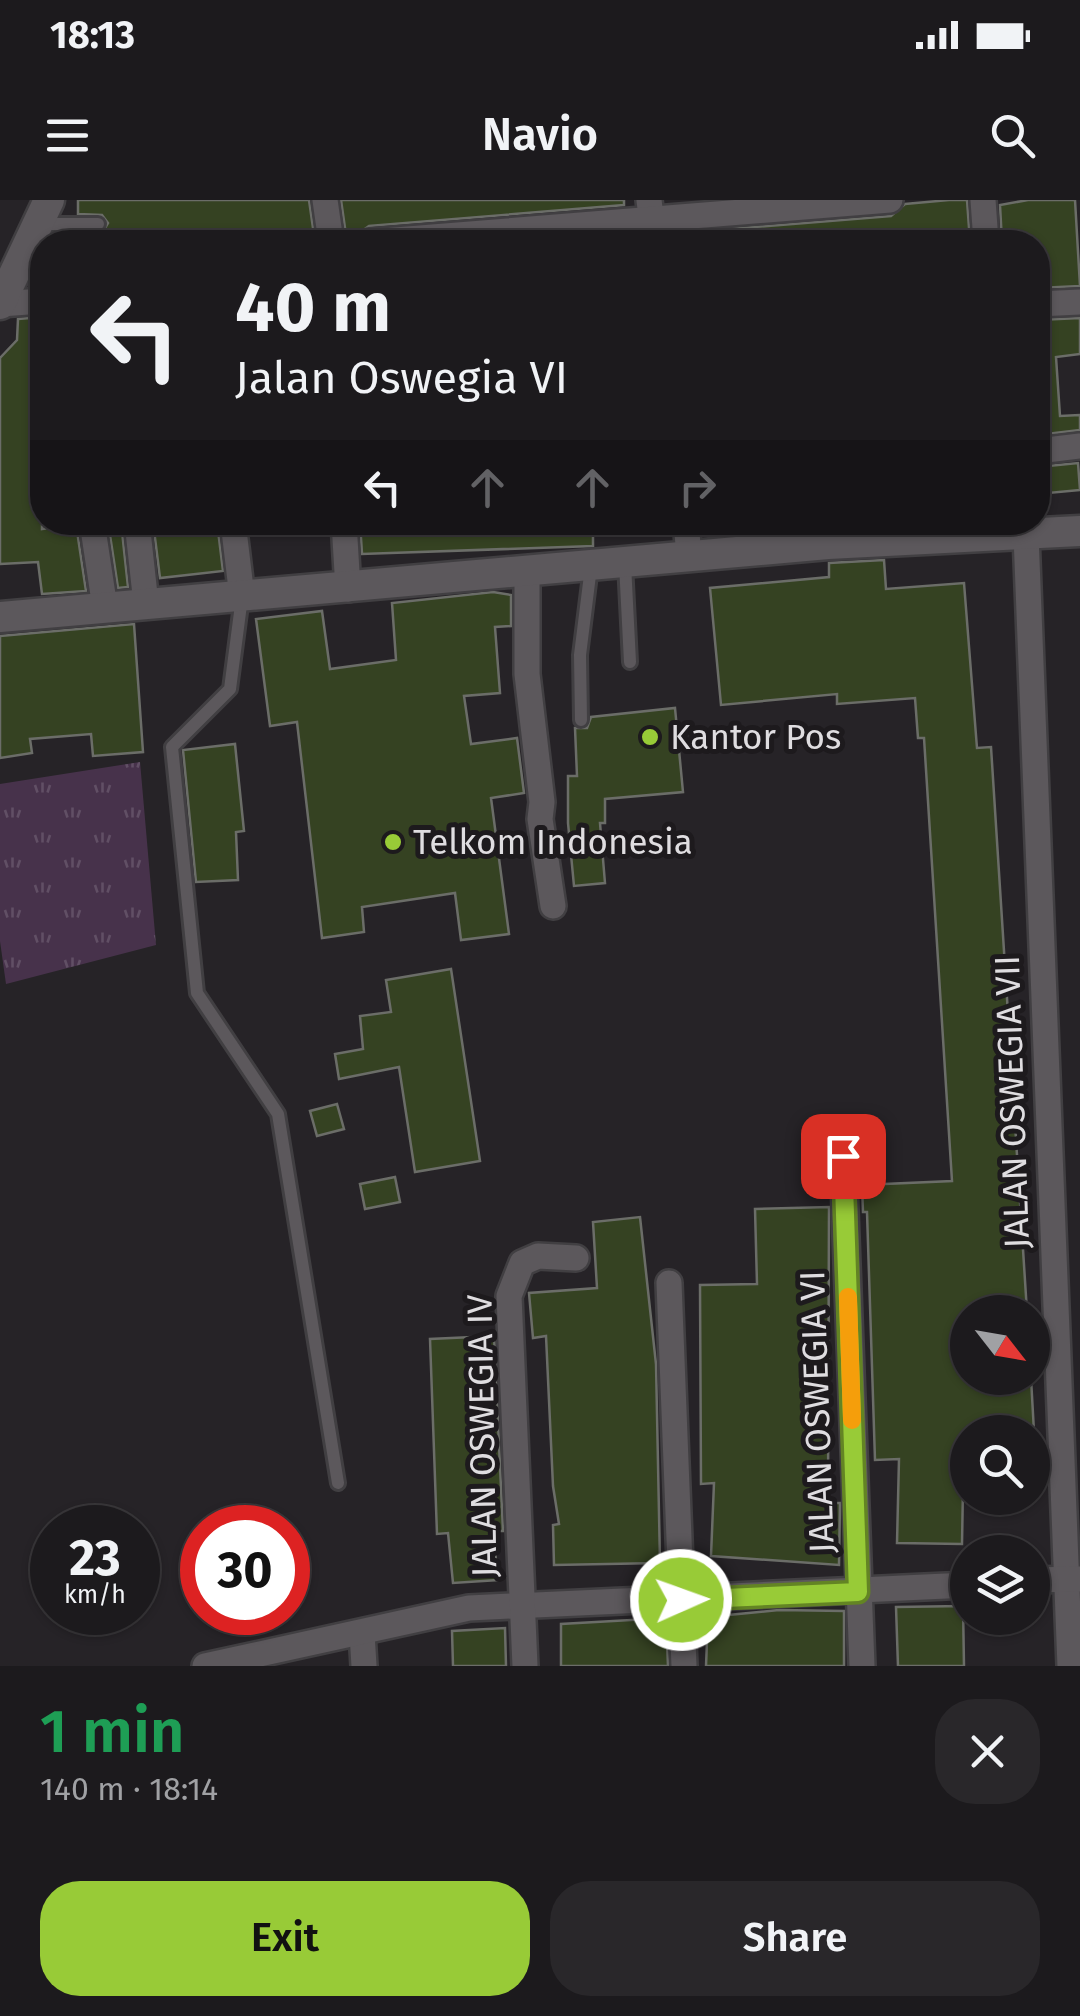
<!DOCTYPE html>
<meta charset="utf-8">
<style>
body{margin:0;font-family:"Fira Sans",sans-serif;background:#29272a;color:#f1f3f6;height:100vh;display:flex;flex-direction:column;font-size:38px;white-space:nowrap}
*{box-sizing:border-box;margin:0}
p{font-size:32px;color:#a0a1a4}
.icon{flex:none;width:55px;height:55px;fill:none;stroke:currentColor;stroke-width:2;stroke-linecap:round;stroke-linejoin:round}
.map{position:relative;height:1466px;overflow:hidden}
.details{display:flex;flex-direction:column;background:#1c1a1d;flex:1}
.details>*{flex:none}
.hud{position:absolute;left:30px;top:30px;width:1020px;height:305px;border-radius:40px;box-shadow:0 2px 8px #0004,0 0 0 2px #3a383b;background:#1c1a1d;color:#f1f3f6;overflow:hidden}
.needle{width:65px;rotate:121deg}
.buttons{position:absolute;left:950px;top:1095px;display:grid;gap:20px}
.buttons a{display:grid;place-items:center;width:100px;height:100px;border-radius:50%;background:#1c1a1d;box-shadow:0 2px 8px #0004,0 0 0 2px #3a383b;font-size:50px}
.speed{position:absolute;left:30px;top:1305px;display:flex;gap:20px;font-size:50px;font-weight:700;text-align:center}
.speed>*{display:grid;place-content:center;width:130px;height:130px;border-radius:50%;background:#1c1a1d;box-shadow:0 2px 8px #0004,0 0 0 2px #3a383b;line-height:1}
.speed small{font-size:25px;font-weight:400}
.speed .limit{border:15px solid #d22;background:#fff;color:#111}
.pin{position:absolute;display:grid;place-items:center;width:85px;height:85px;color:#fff;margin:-42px;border-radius:20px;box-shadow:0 5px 15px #0006}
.me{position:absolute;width:110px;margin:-55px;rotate:88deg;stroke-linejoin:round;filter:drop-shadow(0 0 8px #0008)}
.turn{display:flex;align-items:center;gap:35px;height:210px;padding:0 40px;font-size:45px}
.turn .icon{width:130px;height:130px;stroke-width:2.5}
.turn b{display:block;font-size:70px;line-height:85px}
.lanes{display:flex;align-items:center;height:95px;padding:0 40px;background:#0003;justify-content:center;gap:50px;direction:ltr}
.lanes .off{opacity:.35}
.round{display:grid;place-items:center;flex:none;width:105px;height:105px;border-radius:40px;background:#29272a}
.overview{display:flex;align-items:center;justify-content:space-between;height:170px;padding:0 40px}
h1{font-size:60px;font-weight:600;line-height:75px;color:#1e9e55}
.cta{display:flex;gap:20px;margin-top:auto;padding:20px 40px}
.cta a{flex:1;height:115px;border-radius:40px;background:#98cb37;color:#111;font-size:40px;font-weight:600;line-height:115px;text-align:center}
.cta a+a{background:#29272a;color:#f1f3f6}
.status{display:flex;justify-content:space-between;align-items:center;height:70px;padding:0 50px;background:#1c1a1d;direction:ltr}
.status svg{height:28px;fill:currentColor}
header{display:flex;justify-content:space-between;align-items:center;height:130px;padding:0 40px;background:#1c1a1d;font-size:45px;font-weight:600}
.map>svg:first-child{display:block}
</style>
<div class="status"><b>18:13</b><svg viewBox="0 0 49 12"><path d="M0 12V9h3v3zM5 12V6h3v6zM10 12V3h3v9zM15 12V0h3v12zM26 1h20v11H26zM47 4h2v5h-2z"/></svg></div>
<header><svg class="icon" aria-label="menu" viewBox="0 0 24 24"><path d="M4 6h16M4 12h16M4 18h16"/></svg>Navio<svg class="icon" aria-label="search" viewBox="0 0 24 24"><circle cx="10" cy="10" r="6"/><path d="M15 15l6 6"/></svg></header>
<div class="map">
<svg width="1080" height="1466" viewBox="0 0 1080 1466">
<defs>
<pattern id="grass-tufts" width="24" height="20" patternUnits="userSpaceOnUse" patternTransform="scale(2.5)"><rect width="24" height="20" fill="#47324b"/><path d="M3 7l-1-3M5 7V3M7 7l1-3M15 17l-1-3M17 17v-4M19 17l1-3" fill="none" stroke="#614f65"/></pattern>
</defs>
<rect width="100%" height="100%" fill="#262327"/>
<path fill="url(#grass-tufts)" d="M140 562 156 745 6 784 0 741V584Z"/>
<g fill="#354222" stroke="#6b6d68" stroke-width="2.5">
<path d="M78 0H309L315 42H79V34L102 33 108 23 102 15 78 14Z"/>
<path d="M341 0H624V5L369 26 347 42Z"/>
<path d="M949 0H967L970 42H670L669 34 891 16 905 4Z"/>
<path d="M1028 0H1075L1080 86 1038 88V42H1002L1000 5Z"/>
<path d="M42 117V329L76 324 86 391 42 394 38 362 0 364V158L17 140 18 119Z"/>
<path d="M1080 118V154L1056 157 1060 216 1080 215V230L1038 235V120Z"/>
<path d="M1078 263 1080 290 1038 294V267Z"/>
<path d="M108 322H121L128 387 118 388Z"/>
<path d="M153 322H217L223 371 160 378Z"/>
<path d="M360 322H593V346L362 354Z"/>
<path d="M884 360 886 389 964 383 977 548 991 547 1027 1112H968V1178H1031L1034 1232H964L962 1344 897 1343 899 1259 875 1260 867 1012H863L862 985 952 981 924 538H918L915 498 837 504V494L721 505 710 388 829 377V363Z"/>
<path d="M493 392 511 395V426L495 427 500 493 464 496 471 544 517 538 524 593 491 598 509 734 461 740 455 693 362 707 364 732 322 738 297 522 270 526 256 419 322 411 330 469 396 460 392 403Z"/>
<path d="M134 424 143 552 93 556 91 534 30 539 32 553 0 558V436Z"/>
<path d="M675 508 683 592 605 599V623H600L605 683 574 686 568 623V576H577L575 528H587L591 517Z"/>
<path d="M235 544 244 631 236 632 238 680 196 682 183 550Z"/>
<path d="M451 769 480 961 415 972 399 867 339 879 335 854 363 849 360 816 391 812 386 780Z"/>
<path d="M337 904 344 929 317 936 310 911Z"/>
<path d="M395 977 400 1002 365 1009 360 984Z"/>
<path d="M829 1007 828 1303H840L839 1365 711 1356 714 1283 701 1284 700 1085 757 1084 755 1009Z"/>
<path d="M640 1017 656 1164 660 1363 554 1365 553 1325 559 1324 553 1286 546 1136 533 1138 529 1093 597 1088 593 1022Z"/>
<path d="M494 1136 503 1331H493L498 1380 453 1383 448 1333 437 1334 430 1139Z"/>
<path d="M963 1406 964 1466H898L896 1407Z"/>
<path d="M779 1410 844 1411V1466H706L708 1417Z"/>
<path d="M666 1418 668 1466H561V1424Z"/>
<path d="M505 1428 506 1466H453L452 1431Z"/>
</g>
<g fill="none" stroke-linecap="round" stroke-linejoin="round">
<defs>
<g id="lane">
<path d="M41 24H98"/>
<path d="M625 364 630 462"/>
<path d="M242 397 230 489 172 547 197 793 278 914 338 1283"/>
<path d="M581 520 580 455 591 367"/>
</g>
<g id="street">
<path d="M325 0 331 42"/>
<path d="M649 0 654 42"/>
<path d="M983 0 986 42"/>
<path d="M370 42 890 0"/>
<path d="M0 104 42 101"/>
<path d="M1038 104 1080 102"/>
<path d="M1038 251 1080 246"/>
<path d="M92 322 105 408"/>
<path d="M137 322 146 404"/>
<path d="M233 322 242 397"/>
<path d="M344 322 348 389"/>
<path d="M686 322 689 356"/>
<path d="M1026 335 1070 1466"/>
<path d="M527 374V474L542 602 540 619 553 706"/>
<path d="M843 956 862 1466"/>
<path d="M669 1083 684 1466"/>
<path d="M1032 1380 1080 1379"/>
<path d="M362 1433 364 1466"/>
<path d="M205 1466 469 1408 968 1385"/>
<path d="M525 1466 509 1096 522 1063 538 1056 576 1058"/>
</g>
<g id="secondary">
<path d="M0 104 49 0"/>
<path d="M0 417 828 344 1080 331"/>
</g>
</defs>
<use href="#lane" stroke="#413f42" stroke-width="18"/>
<use href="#street" stroke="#413f42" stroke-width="30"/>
<use href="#secondary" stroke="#413f42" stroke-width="35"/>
<use href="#lane" stroke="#5c585c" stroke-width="12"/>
<use href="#street" stroke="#5c585c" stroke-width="25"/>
<use href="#secondary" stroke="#5c585c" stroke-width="30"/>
</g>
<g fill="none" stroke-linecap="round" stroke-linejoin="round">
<defs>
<path id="route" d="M681 1400 858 1392 843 956"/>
</defs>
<use href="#route" stroke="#638424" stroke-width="25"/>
<use href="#route" stroke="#98cb37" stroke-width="18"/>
<path stroke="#f59e0b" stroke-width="18" d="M848 1097 852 1220"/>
</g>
<g fill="#98cb37" stroke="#1d1a1d" stroke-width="4">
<circle cx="650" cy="537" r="10"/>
<circle cx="393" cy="642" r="10"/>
</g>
<g text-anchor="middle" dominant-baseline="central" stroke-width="10" stroke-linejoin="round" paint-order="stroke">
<g font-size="35" fill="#dfdde0" stroke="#1d1a1d" text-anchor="start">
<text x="670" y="537">Kantor Pos</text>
<text x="413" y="642">Telkom Indonesia</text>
</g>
<g font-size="35" fill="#dfdde0" stroke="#1d1a1d">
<text transform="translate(1012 902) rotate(-92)">JALAN OSWEGIA VII</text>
<text transform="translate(817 1212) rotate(-92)">JALAN OSWEGIA VI</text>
<text transform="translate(482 1236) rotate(-91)">JALAN OSWEGIA IV</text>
</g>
</g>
</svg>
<div class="buttons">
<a><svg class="needle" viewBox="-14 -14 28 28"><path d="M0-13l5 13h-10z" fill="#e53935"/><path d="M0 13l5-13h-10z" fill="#a0a1a4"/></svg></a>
<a><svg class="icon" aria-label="search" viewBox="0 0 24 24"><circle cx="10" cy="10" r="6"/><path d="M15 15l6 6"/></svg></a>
<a><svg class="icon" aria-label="layers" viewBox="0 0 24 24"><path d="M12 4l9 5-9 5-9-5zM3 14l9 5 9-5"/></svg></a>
</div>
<div class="speed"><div>23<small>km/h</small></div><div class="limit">30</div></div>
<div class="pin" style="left:843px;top:956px;background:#d93025"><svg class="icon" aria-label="arrive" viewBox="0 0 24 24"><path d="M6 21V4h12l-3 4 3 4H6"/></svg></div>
<svg class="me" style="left:681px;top:1400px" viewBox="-20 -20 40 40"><circle r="17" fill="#98cb37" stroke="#fff" stroke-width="3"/><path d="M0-11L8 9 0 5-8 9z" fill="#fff"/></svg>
<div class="hud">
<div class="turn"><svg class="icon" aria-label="left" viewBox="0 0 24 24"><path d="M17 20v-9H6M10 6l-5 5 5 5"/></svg><div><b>40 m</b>Jalan Oswegia VI</div></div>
<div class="lanes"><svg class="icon" aria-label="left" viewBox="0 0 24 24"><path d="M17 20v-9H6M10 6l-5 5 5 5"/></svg><svg class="icon off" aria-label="ahead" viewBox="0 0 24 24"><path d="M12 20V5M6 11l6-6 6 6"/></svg><svg class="icon off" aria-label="ahead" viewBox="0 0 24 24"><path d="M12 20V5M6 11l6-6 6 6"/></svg><svg class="icon off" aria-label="right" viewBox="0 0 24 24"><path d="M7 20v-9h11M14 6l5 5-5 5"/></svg></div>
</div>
</div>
<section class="details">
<div class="overview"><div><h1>1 min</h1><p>140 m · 18:14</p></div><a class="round"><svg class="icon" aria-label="close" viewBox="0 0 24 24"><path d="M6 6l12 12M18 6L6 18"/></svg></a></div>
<div class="cta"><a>Exit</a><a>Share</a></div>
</section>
